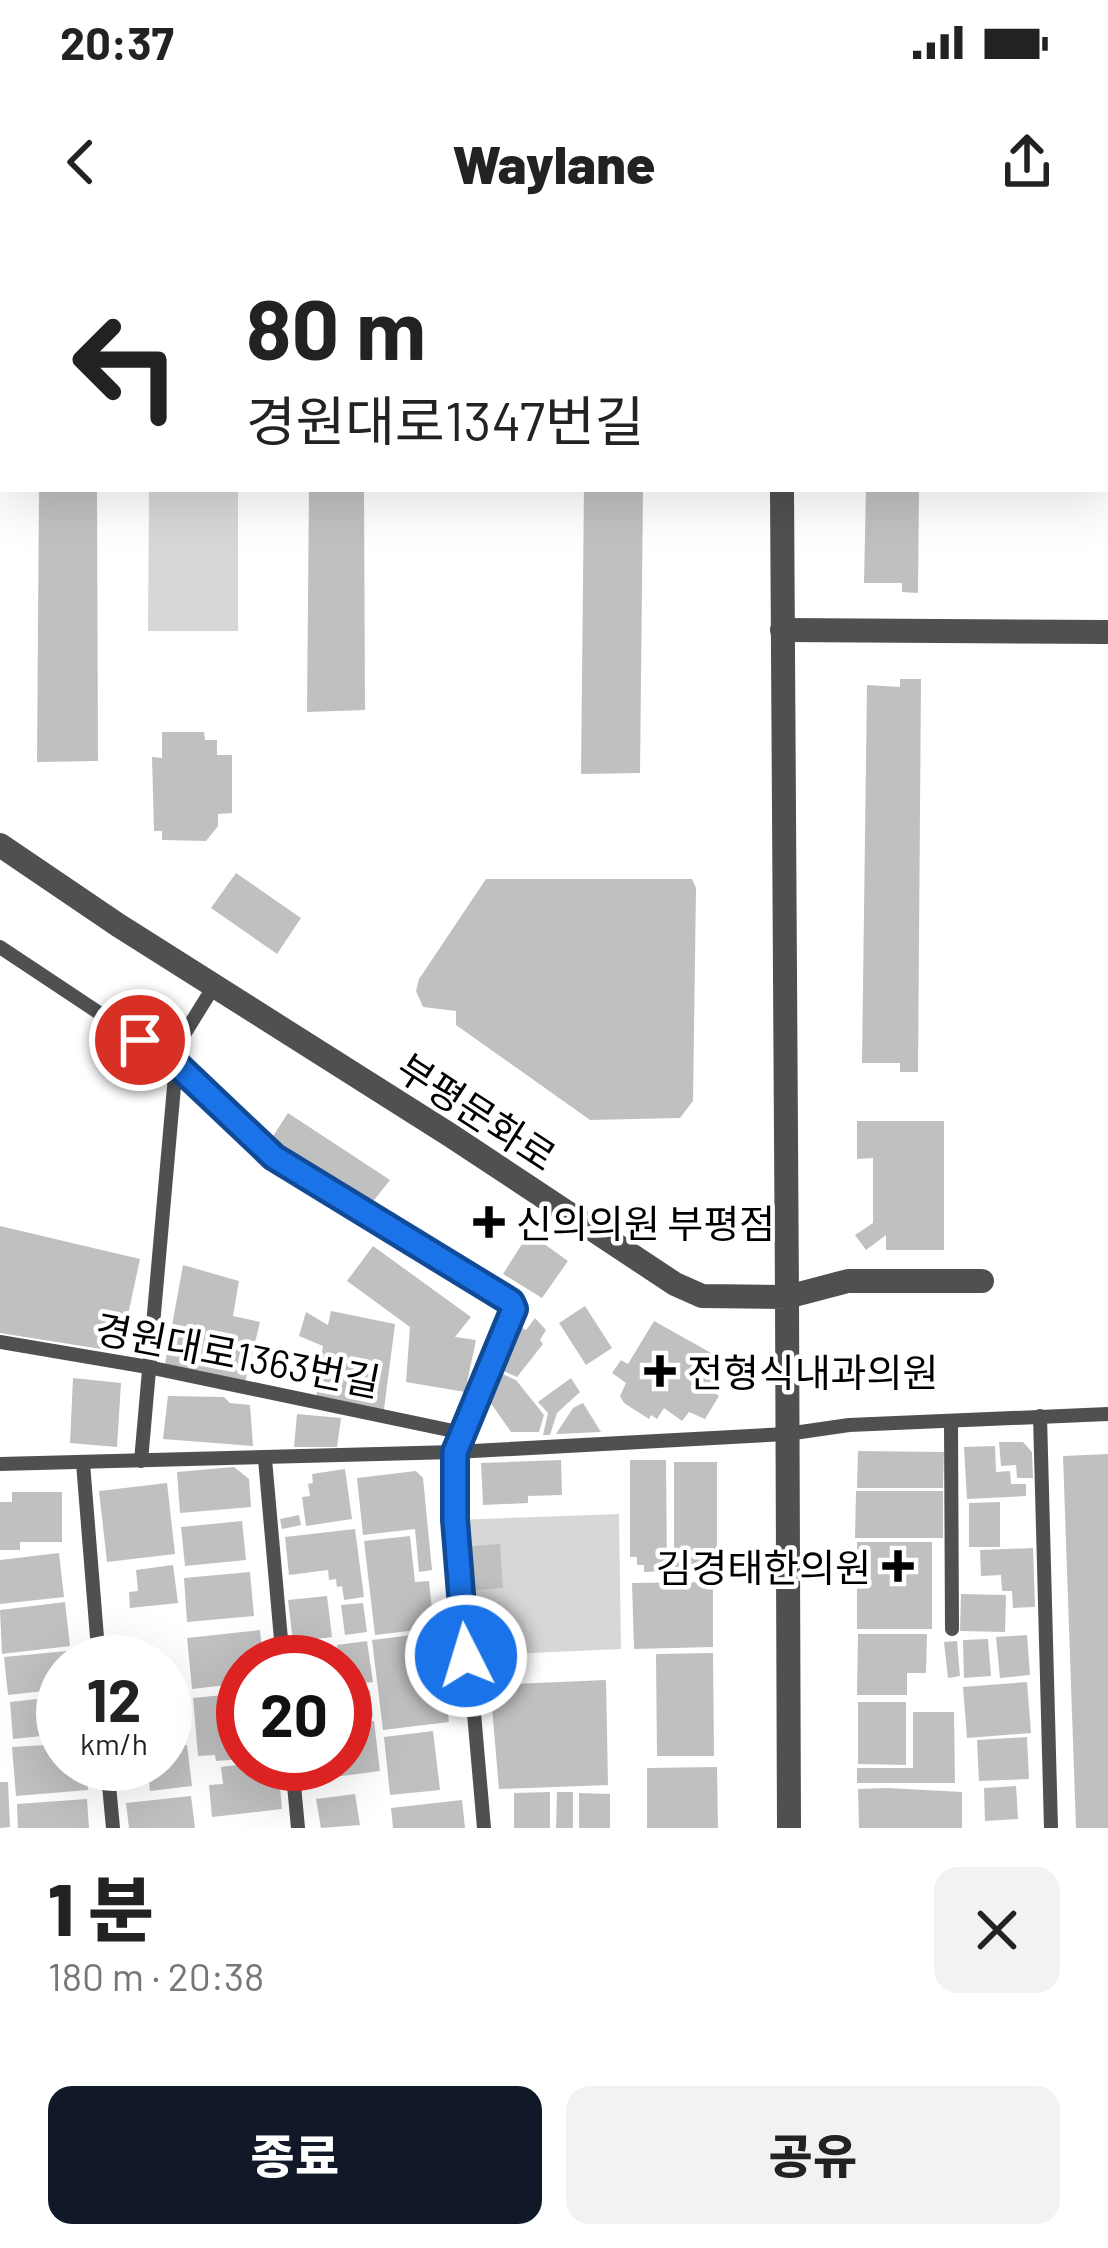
<!DOCTYPE html>
<html lang="ko">
<meta charset="utf-8">
<style>
body{margin:0;font-family:Barlow,"Noto Sans KR",sans-serif;background:#f2f2f2;color:#222;height:100vh;display:flex;flex-direction:column;font-size:45px;white-space:nowrap}
*{box-sizing:border-box;margin:0}
p{font-size:39px;color:#767676}
.icon{flex:none;width:66px;height:66px;fill:none;stroke:currentColor;stroke-width:2;stroke-linecap:round;stroke-linejoin:round}
.map{position:relative;height:1588px;overflow:hidden}
.sheet{display:flex;flex-direction:column;background:#fff;flex:1}
.sheet>*{flex:none}
.top-card{position:absolute;left:0px;top:0px;width:1110px;height:252px;box-shadow:0 12px 48px #0002;background:#fff;color:#222;overflow:hidden}
.speed{position:absolute;left:36px;top:1395px;display:flex;gap:24px;font-size:60px;font-weight:700;text-align:center}
.speed>*{display:grid;place-content:center;width:156px;height:156px;border-radius:50%;background:#fff;box-shadow:0 12px 48px #0002;line-height:1}
.speed small{font-size:30px;font-weight:400}
.speed .limit{border:18px solid #d22;background:#fff;color:#111}
.pin{position:absolute;display:grid;place-items:center;width:102px;height:102px;color:#fff;margin:-51px;border:6px solid #fff;border-radius:50%;box-shadow:0 3px 12px #0007}
.me{position:absolute;width:132px;margin:-66px;rotate:355deg;stroke-linejoin:round;filter:drop-shadow(0 0 9px #0008)}
.turn{display:flex;align-items:center;gap:42px;height:252px;padding:0 48px;font-size:54px}
.turn .icon{width:156px;height:156px;stroke-width:2.5}
.turn b{display:block;font-size:84px;line-height:102px}
.round{display:grid;place-items:center;flex:none;width:126px;height:126px;border-radius:24px;background:#f2f2f2}
.summary{display:flex;align-items:center;justify-content:space-between;height:204px;padding:0 48px}
h1{font-size:72px;font-weight:800;line-height:90px}
.cta{display:flex;gap:24px;margin-top:auto;padding:24px 48px}
.cta a{flex:1;height:138px;border-radius:24px;background:#111827;color:#fff;font-size:48px;font-weight:800;line-height:138px;text-align:center}
.cta a+a{background:#f2f2f2;color:#222}
.status{display:flex;justify-content:space-between;align-items:center;height:84px;padding:0 60px;background:#fff;direction:ltr}
.status svg{height:33px;fill:currentColor}
header{display:flex;justify-content:space-between;align-items:center;height:156px;padding:0 48px;background:#fff;font-size:54px;font-weight:800}
.map>svg:first-child{display:block}
</style>
<div class="status"><b>20:37</b><svg viewBox="0 0 49 12"><path d="M0 12V9h3v3zM5 12V6h3v6zM10 12V3h3v9zM15 12V0h3v12zM26 1h20v11H26zM47 4h2v5h-2z"/></svg></div>
<header><svg class="icon" aria-label="back" viewBox="0 0 24 24"><path d="M15 5l-7 7 7 7"/></svg>Waylane<svg class="icon" aria-label="share" viewBox="0 0 24 24"><path d="M12 15V3M7 8l5-5 5 5M5 13v7h14v-7"/></svg></header>
<div class="map">
<svg width="1108" height="1588" viewBox="0 0 1108 1588">
<rect width="100%" height="100%" fill="#fff"/>
<g fill="#d7d7d7">
<path d="M149 249H238V391H148Z"/>
<path d="M619 1274 621 1409 466 1416 455 1280Z"/>
</g>
<g fill="#c0c0c0">
<path d="M39 249H97L98 521 37 522Z"/>
<path d="M309 249H364L365 470 307 472Z"/>
<path d="M584 249H643L640 533 581 534Z"/>
<path d="M866 249H919L918 353 902 352V343H864Z"/>
<path d="M900 439H921L918 832H900V823H862L867 445 900 447Z"/>
<path d="M162 492H204L205 500H217V515H232V573L218 574V586L206 601 162 600V591H154L152 517 162 518Z"/>
<path d="M236 633 301 678 277 714 211 668Z"/>
<path d="M486 639H692L696 648 693 861 680 878 590 880 456 785V771L423 767 416 751 419 739Z"/>
<path d="M288 873 390 940 367 969 268 904Z"/>
<path d="M857 881H944V1010H886V995L866 1010 855 995 873 983V918L857 919Z"/>
<path d="M0 986 140 1019 120 1112 0 1093Z"/>
<path d="M529 993 568 1021 542 1058 503 1034Z"/>
<path d="M373 1006 471 1077 455 1097 476 1100 465 1152 406 1142 410 1087 347 1041Z"/>
<path d="M183 1025 239 1041 233 1076 260 1082 245 1143 165 1124Z"/>
<path d="M585 1066 612 1108 586 1125 559 1083Z"/>
<path d="M331 1071 395 1084 383 1177 318 1163 316 1149 323 1106 299 1096 306 1072 328 1085Z"/>
<path d="M535 1078 546 1090 540 1100 543 1104 517 1137 499 1129 520 1087 526 1090Z"/>
<path d="M654 1081 713 1114 711 1118 718 1125 722 1138 713 1152 719 1156 705 1179 689 1172 682 1181 664 1168 657 1179 651 1175 649 1179 624 1163 620 1156 626 1143 612 1133 621 1120 628 1124Z"/>
<path d="M498 1132 516 1140 544 1175 539 1192H511L490 1162Z"/>
<path d="M73 1138 121 1143 117 1207 70 1203Z"/>
<path d="M571 1138 580 1152 557 1173 550 1195H543L548 1173 538 1162Z"/>
<path d="M168 1156 224 1157 230 1163 250 1165 253 1206 163 1199Z"/>
<path d="M583 1163 601 1192 556 1194 573 1168Z"/>
<path d="M297 1174 341 1178 337 1207H294Z"/>
<path d="M999 1202H1023L1032 1212 1033 1238H1017L1016 1225 1001 1226Z"/>
<path d="M995 1206 996 1232 1010 1231 1011 1244H1026V1256L967 1259 964 1207Z"/>
<path d="M858 1211 944 1212 943 1248H857Z"/>
<path d="M1108 1214V1588H1076L1063 1216Z"/>
<path d="M561 1220 562 1255 528 1256V1263L483 1265 481 1223Z"/>
<path d="M630 1220H666L667 1331 644 1332V1325H637V1317H630Z"/>
<path d="M674 1222H717V1328L674 1329Z"/>
<path d="M234 1227 249 1239 251 1267 180 1273 177 1232Z"/>
<path d="M345 1229 352 1279 306 1286 302 1257 310 1256 308 1244 313 1243 312 1234Z"/>
<path d="M416 1231 423 1238 432 1330 419 1332 415 1289 363 1295 357 1238Z"/>
<path d="M167 1243 175 1314 107 1322 99 1251Z"/>
<path d="M856 1251H943V1298H855Z"/>
<path d="M12 1252H62V1302H20V1310H0V1262H12Z"/>
<path d="M1000 1262V1307H969V1263Z"/>
<path d="M299 1275 301 1285 282 1289 280 1279Z"/>
<path d="M242 1281 246 1320 185 1326 181 1287Z"/>
<path d="M355 1289 364 1357 344 1360 342 1346 337 1347 336 1339 329 1340 328 1330 289 1335 285 1297Z"/>
<path d="M410 1296 415 1342 429 1341 434 1388 375 1395 364 1301Z"/>
<rect x="857" y="1302" width="75" height="87"/>
<path d="M500 1304 503 1348 464 1351 461 1307Z"/>
<path d="M1033 1308 1035 1367 1013 1368 1012 1351H1002L1001 1335 981 1336 980 1310Z"/>
<path d="M59 1313 64 1357 0 1364V1320Z"/>
<path d="M173 1325 178 1363 130 1368 129 1352 138 1351 136 1330Z"/>
<path d="M250 1332 254 1376 187 1382 184 1338Z"/>
<path d="M713 1342V1407L634 1409 632 1343Z"/>
<path d="M961 1354 1006 1355 1005 1392 960 1391Z"/>
<path d="M327 1356 332 1397 293 1402 288 1360Z"/>
<path d="M65 1362 70 1406 2 1414 0 1370Z"/>
<path d="M363 1363 367 1392 345 1395 341 1365Z"/>
<path d="M260 1390 263 1422H243V1443L192 1449 187 1398Z"/>
<path d="M438 1392 449 1482 383 1490 372 1400Z"/>
<path d="M858 1394H927L926 1433H907V1455H857Z"/>
<path d="M1027 1395 1030 1435 1000 1438 996 1397Z"/>
<path d="M988 1399 991 1436 964 1438 963 1400Z"/>
<path d="M367 1401 373 1442 345 1445V1422H339L337 1405Z"/>
<path d="M957 1401 960 1436 948 1438 944 1402Z"/>
<path d="M331 1406 333 1422H295L294 1411Z"/>
<path d="M67 1411 63 1449 8 1455 4 1417Z"/>
<path d="M713 1413 714 1516H657L656 1414Z"/>
<path d="M606 1440 608 1545 499 1549 490 1445Z"/>
<path d="M1027 1442 1031 1493 967 1498 963 1447Z"/>
<path d="M370 1450 373 1477 345 1480V1453Z"/>
<path d="M243 1453V1519L216 1521 215 1515 198 1516 193 1458Z"/>
<path d="M63 1456V1494L13 1499 10 1462Z"/>
<path d="M858 1462H906V1525L858 1524Z"/>
<path d="M913 1472H954L955 1543H857V1528H913Z"/>
<path d="M374 1481 380 1531 312 1540 310 1524H345V1485Z"/>
<path d="M433 1491 440 1550 390 1555 384 1497Z"/>
<path d="M1027 1497 1029 1539 979 1541 977 1500Z"/>
<path d="M63 1504V1524H86L88 1550 16 1556 12 1507Z"/>
<path d="M187 1505 192 1546 150 1551 147 1524H165V1507Z"/>
<path d="M244 1524H278L282 1569 212 1577 209 1545 223 1544 221 1527Z"/>
<path d="M717 1527 718 1588H647V1528Z"/>
<path d="M0 1542H8L10 1587 0 1588Z"/>
<path d="M1016 1546 1018 1579 985 1581 984 1548Z"/>
<path d="M888 1548 962 1552V1588H859L858 1549Z"/>
<path d="M550 1552V1588H514V1553Z"/>
<path d="M557 1552H573V1588H556Z"/>
<path d="M579 1553 610 1554V1588H579Z"/>
<path d="M355 1554 360 1585 321 1588 316 1559Z"/>
<path d="M191 1556 195 1588H129L126 1563Z"/>
<path d="M87 1559 89 1588H18L17 1564Z"/>
<path d="M462 1560 465 1588H393L391 1568Z"/>
</g>
<g fill="none" stroke-linecap="round" stroke-linejoin="round">
<g stroke="#505050" stroke-width="14">
<path d="M0 707 176 824 274 917 511 1062 514 1069 455 1212 453 1232 484 1588"/>
<path d="M0 1102 148 1127 463 1193"/>
<path d="M1040 1176 1051 1588"/>
<path d="M951 1183 952 1389"/>
<path d="M265 1219 283 1422"/>
<path d="M141 1221 176 824 183 796 214 746"/>
<path d="M83 1223 99 1422"/>
<path d="M0 1224 455 1212 787 1194 849 1185 1108 1174"/>
<path d="M107 1524 113 1588"/>
<path d="M292 1524 298 1588"/>
</g>
<g stroke="#505050" stroke-width="24">
<path d="M783 3V0"/>
<path d="M0 60H3"/>
<path d="M782 249 787 1057 848 1041H982"/>
<path d="M782 390 1108 392"/>
</g>
<path stroke="#505050" stroke-width="24" d="M0 605 118 685 450 895 675 1044 702 1056 787 1057 789 1588"/>
</g>
<g fill="none" stroke-linecap="round" stroke-linejoin="round">
<defs>
<path id="route" d="M140 800 176 824 274 917 511 1062 514 1069 455 1212V1280L466 1416"/>
</defs>
<use href="#route" stroke="#114b97" stroke-width="30"/>
<use href="#route" stroke="#1a73e8" stroke-width="21"/>
</g>
<g fill="#000" stroke="#fff" stroke-width="4.5">
<path d="M483 964h12v12h12v12h-12v12h-12v-12h-12v-12h12z"/>
<path d="M654 1113h12v12h12v12h-12v12h-12v-12h-12v-12h12z"/>
<path d="M892 1308h12v12h12v12h-12v12h-12v-12h-12v-12h12z"/>
</g>
<g text-anchor="middle" dominant-baseline="central" stroke-width="9" stroke-linejoin="round" paint-order="stroke">
<g font-size="39" fill="#000" stroke="#fff">
<text transform="translate(477 871) rotate(33)">부평문화로</text>
<text transform="translate(238 1114) rotate(11)">경원대로1363번길</text>
</g>
<g font-size="39" fill="#000" stroke="#fff" text-anchor="start">
<text x="516" y="982">신의의원 부평점</text>
<text x="687" y="1131">전형식내과의원</text>
<text x="871" y="1326" text-anchor="end">김경태한의원</text>
</g>
</g>
</svg>
<div class="speed"><div>12<small>km/h</small></div><div class="limit">20</div></div>
<div class="pin" style="left:140px;top:800px;background:#d93025"><svg class="icon" aria-label="arrive" viewBox="0 0 24 24"><path d="M6 21V4h12l-3 4 3 4H6"/></svg></div>
<svg class="me" style="left:466px;top:1416px" viewBox="-20 -20 40 40"><circle r="17" fill="#1a73e8" stroke="#fff" stroke-width="3"/><path d="M0-11L8 9 0 5-8 9z" fill="#fff"/></svg>
<div class="top-card">
<div class="turn"><svg class="icon" aria-label="left" viewBox="0 0 24 24"><path d="M17 20v-9H6M10 6l-5 5 5 5"/></svg><div><b>80 m</b>경원대로1347번길</div></div>
</div>
</div>
<section class="sheet">
<div class="summary"><div><h1>1 분</h1><p>180 m · 20:38</p></div><a class="round"><svg class="icon" aria-label="close" viewBox="0 0 24 24"><path d="M6 6l12 12M18 6L6 18"/></svg></a></div>
<div class="cta"><a>종료</a><a>공유</a></div>
</section>
